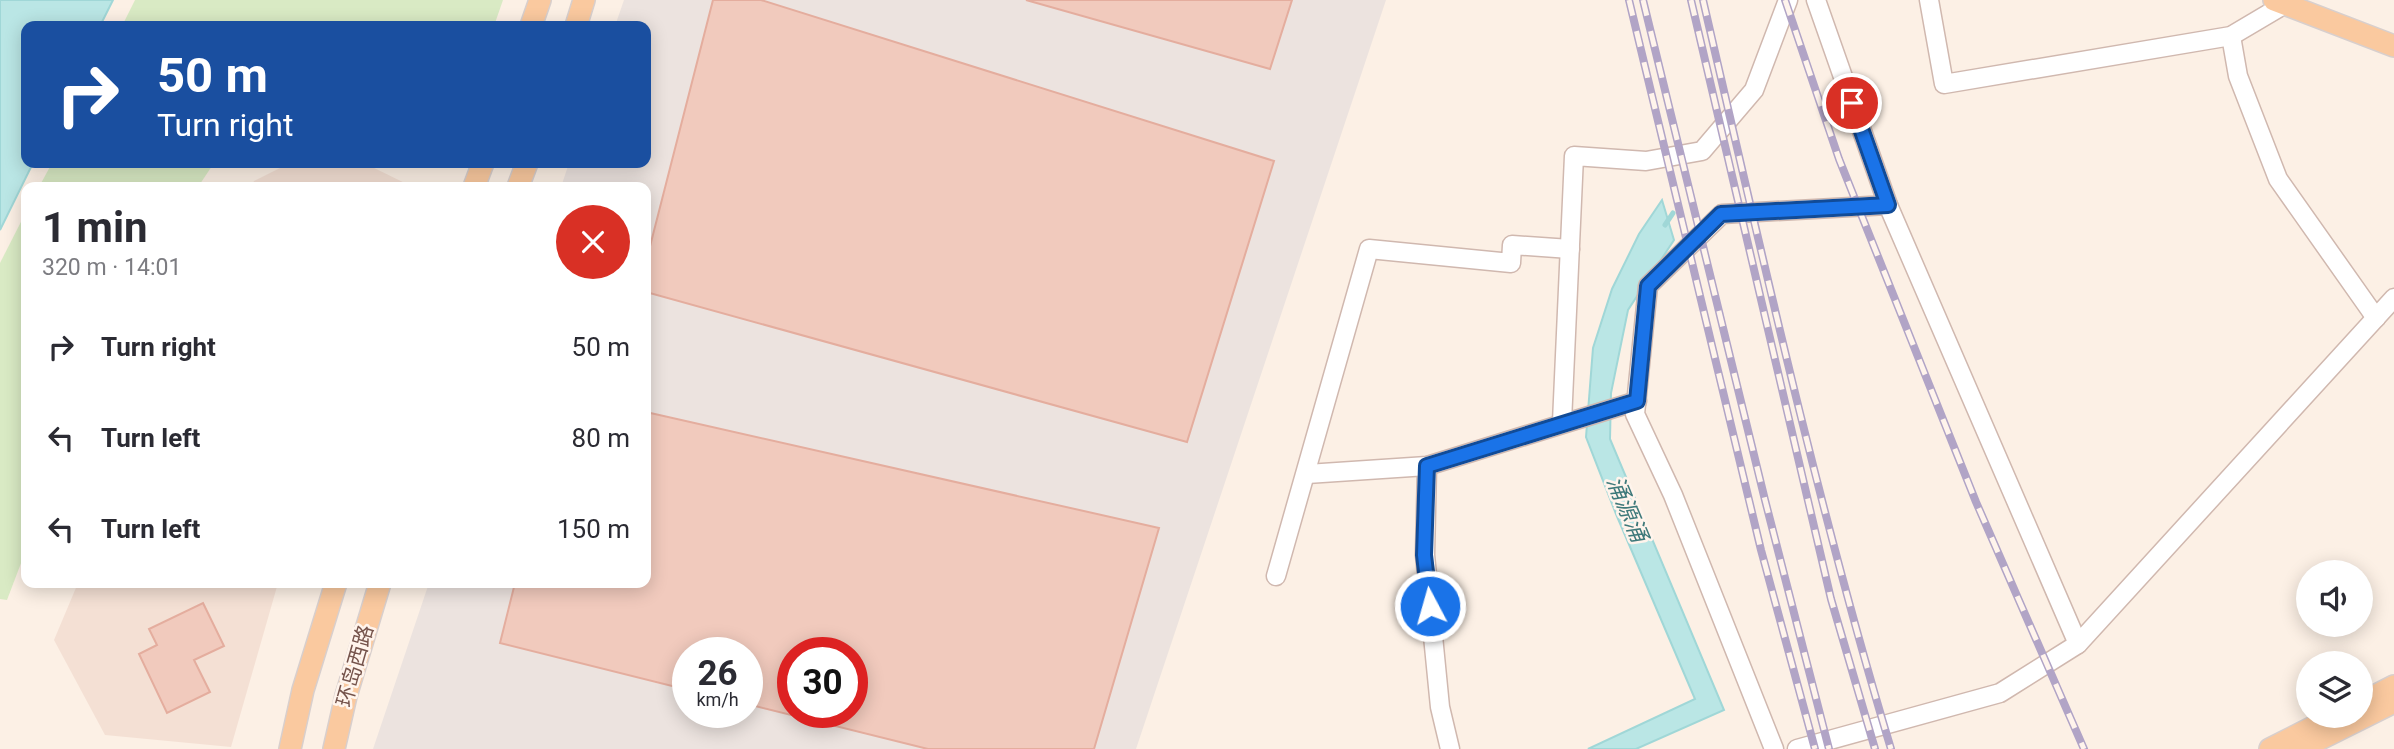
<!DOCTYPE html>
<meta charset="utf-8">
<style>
body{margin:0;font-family:Roboto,"Noto Sans SC",sans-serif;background:#f2f2f3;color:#2b2b33;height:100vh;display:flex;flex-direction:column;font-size:26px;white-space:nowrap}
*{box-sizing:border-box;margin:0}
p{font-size:23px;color:#7c7c81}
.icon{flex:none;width:38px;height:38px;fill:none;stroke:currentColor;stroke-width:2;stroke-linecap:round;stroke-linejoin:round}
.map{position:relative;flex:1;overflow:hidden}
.side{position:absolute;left:21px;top:182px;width:630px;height:406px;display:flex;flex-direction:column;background:#fff;border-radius:14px;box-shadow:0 4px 18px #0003}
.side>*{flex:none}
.banner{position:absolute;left:21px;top:21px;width:630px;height:147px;border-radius:14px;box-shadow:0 4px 18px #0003;background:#1a4fa0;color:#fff;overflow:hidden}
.fabs{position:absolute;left:2296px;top:560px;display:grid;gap:14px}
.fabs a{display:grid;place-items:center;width:77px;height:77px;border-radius:50%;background:#fff;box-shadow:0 4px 18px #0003;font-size:35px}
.speed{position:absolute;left:672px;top:637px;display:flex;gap:14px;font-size:35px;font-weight:700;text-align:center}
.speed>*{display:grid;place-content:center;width:91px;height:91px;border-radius:50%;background:#fff;box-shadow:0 4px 18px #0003;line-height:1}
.speed small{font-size:18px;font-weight:400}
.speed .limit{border:10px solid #d22;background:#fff;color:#111}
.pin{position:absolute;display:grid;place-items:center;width:60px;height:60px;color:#fff;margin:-30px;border:4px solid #fff;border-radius:50%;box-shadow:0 2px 7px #0007}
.me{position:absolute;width:77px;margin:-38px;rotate:354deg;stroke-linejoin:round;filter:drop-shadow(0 0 5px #0008)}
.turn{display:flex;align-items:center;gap:24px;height:147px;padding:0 21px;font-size:32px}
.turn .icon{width:91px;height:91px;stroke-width:2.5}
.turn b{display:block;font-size:49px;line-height:60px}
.round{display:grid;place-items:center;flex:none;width:74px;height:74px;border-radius:37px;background:#f2f2f3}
.head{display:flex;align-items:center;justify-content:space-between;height:119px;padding:0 21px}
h1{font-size:42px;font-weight:700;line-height:52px}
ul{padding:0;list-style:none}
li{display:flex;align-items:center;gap:21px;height:91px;padding:0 21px}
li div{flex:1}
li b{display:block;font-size:26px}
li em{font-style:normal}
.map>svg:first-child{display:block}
</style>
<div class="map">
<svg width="2394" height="749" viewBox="0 0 2394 749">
<rect width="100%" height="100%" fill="#fcf0e5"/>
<g fill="#f4e0d4">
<path d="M290 163 368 165 413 187H251L254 181Z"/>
<path d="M78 583H278L231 747 105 735 54 640Z"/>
</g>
<path fill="#ece3df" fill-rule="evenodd" d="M624 0H1386L1136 749H373L429 583H646V187H561L569 163H646V26H615ZM688 653H747V712H688ZM793 653H852V712H793Z"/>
<g fill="#d9eac4">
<path d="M135 0H503L494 26H122Z"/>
<path d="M52 163H214L198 187H39Z"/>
<path d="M26 212V550L7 600 0 599V263Z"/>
</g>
<g fill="#bae6e5" stroke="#a0d7d7" stroke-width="2">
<path d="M0 0H113L100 26H26V163H33L0 230Z"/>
<path d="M1662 200 1674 240 1628 310 1611 393 1610 439 1724 710 1636 749H1588L1695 699 1616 514 1586 437 1593 348 1612 289 1639 234Z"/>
</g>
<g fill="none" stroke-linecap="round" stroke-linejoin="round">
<path stroke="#a0d7d7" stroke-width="5" d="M1665 225 1673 213"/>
</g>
<g fill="#f1cabd" stroke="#e4ad9e" stroke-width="2" fill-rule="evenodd">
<path d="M713 0H761L1274 161 1187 442 646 292V262Z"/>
<path d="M1026 0H1292L1270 69Z"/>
<path d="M646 412 1159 528 1094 749H928L747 704V653H688V690L500 643 515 583H646ZM793 653H852V712H793Z"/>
<path d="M203 603 224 646 194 660 210 692 167 713 139 654 157 645 149 629Z"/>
</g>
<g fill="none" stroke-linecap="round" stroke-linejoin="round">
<defs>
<g id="minor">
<path d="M1929 0 1944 84 2231 36 2285 4"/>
<path d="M2231 36 2238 76 2278 179 2376 318"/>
<path d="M1888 205 2078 644"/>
<path d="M1562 422 1574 156 1646 161 1702 151 1754 90 1788 0"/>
<path d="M1427 466 1425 555 1440 707 1450 749"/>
<path d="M1307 474 1427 466 1637 401"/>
<path d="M1276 576 1369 249 1511 263 1512 245 1570 249"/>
<path d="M1774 749 1673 495 1635 414 1648 286 1722 214 1888 205 1816 0"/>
<path d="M1797 749 2000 693 2078 644 2394 298"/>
</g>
<g id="major">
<path d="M2274 0 2394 46"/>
<path d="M531 26 540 0"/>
<path d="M576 26 584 0"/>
<path d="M474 187 483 163"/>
<path d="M518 187 527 163"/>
<path d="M2361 703 2394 686"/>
<path d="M290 749 303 690 336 583"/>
<path d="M334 749 346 696 380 583"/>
<path d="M2270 749 2335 716"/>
<path d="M2300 749 2394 702"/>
</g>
</defs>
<use href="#minor" stroke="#d0b8af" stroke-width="21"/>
<use href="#major" stroke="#d8cfcd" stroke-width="24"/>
<use href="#minor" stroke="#fff" stroke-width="18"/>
<use href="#major" stroke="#fac99f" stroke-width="21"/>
<defs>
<g id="rail">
<path d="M1629 0 1761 550 1815 749"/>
<path d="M1643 0 1765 500 1829 749"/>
<path d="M1691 0 1831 599 1875 749"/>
<path d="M1703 0C1761 251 1817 503 1891 749"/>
<path d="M1785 0 1839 159 1976 502 2084 749"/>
</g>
</defs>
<use href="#rail" stroke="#b1a4c6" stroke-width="8"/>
<use href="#rail" stroke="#fff4ec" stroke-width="5" stroke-dasharray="16" stroke-linecap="butt"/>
</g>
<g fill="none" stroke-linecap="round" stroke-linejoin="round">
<defs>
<path id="route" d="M1430 606 1424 555 1427 466 1637 401 1648 286 1721 214 1888 205 1852 103"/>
</defs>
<use href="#route" stroke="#114b97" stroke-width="18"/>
<use href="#route" stroke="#1a73e8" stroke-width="12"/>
</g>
<g text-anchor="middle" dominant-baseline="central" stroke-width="5" stroke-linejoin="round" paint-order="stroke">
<g font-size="21" fill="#75534b" stroke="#fff4ec">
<text transform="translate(355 666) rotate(-74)">环岛西路</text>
</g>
<g font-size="23" font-style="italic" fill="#3e797a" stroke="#fff4ec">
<text transform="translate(1627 509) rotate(67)">涌源涌</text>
</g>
</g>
</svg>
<div class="fabs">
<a><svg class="icon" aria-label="sound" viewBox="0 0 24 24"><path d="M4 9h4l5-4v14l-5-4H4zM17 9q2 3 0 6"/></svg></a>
<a><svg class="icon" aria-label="layers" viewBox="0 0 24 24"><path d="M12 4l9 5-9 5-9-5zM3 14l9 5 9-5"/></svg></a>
</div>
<div class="speed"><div>26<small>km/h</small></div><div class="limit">30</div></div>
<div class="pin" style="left:1852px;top:103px;background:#d93025"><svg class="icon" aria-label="arrive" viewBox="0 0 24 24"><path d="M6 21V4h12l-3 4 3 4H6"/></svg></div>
<svg class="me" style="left:1430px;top:606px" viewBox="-20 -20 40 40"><circle r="17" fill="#1a73e8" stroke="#fff" stroke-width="3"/><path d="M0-11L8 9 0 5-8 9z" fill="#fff"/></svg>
<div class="banner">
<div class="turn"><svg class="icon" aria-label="right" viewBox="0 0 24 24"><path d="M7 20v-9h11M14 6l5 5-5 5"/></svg><div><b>50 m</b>Turn right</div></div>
</div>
<section class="side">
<div class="head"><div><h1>1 min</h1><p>320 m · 14:01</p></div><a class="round" style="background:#d93025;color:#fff"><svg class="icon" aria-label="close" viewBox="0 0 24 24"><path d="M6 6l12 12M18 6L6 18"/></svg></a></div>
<ul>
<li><svg class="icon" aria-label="right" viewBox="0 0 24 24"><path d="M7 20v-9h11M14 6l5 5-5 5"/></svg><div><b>Turn right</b></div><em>50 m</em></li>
<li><svg class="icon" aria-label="left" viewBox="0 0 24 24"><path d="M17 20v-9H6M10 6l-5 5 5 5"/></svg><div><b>Turn left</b></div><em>80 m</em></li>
<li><svg class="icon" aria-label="left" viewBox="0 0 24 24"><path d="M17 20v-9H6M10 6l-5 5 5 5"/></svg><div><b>Turn left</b></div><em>150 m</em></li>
</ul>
</section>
</div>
